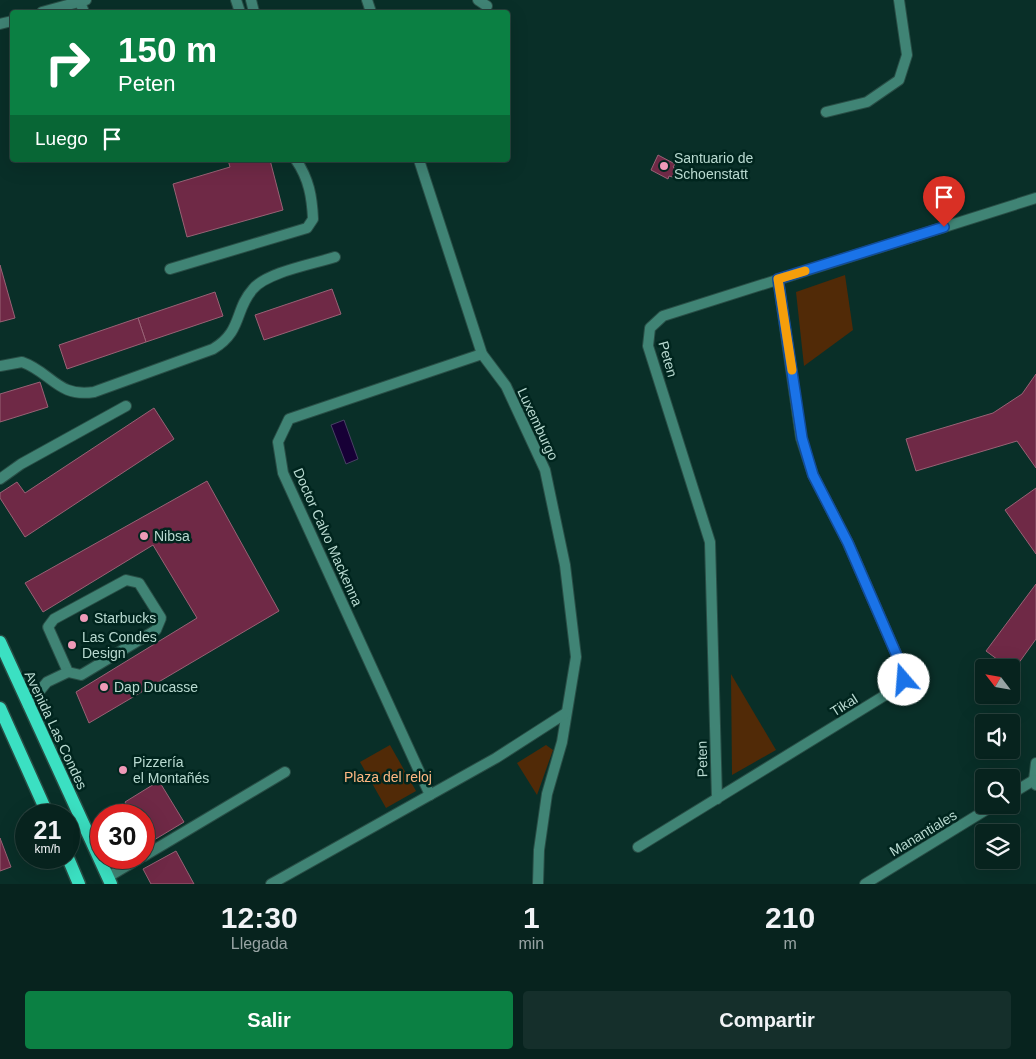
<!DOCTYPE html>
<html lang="es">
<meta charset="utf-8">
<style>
body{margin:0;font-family:Helvetica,sans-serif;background:#152f2b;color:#f1f3f6;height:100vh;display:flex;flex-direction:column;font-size:19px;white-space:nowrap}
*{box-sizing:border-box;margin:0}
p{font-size:16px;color:#98a4a4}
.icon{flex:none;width:28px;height:28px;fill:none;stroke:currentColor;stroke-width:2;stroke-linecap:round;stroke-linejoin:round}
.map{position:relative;height:884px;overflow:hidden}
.sheet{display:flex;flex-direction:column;background:#07231e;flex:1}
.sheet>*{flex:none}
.guide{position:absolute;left:10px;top:10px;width:500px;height:152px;border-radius:5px;box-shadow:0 5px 20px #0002,0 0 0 1px #28403c;background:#0b8043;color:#fff;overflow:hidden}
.needle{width:32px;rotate:301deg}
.controls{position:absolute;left:975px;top:659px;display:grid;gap:10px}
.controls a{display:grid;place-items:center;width:45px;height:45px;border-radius:5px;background:#07231e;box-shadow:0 5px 20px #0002,0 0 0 1px #28403c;font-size:25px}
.speed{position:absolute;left:15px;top:804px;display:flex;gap:10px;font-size:25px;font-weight:700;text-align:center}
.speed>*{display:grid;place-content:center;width:65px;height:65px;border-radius:50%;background:#07231e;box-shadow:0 5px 20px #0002,0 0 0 1px #28403c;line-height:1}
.speed small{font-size:12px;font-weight:400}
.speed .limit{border:8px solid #d22;background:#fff;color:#111}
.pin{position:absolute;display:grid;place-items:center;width:42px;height:42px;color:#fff;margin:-51px -21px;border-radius:50% 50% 50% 0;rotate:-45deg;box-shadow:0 0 5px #0007}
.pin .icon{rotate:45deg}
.me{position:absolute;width:55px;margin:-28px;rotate:342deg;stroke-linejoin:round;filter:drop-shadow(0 0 4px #0008)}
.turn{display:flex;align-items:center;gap:18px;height:105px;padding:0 25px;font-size:22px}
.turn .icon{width:65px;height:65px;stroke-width:2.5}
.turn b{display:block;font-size:35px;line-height:42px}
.then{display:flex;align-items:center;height:48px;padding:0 25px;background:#0003;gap:10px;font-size:19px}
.eta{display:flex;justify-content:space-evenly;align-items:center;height:85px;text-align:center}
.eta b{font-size:30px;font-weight:700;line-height:35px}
.action{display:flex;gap:10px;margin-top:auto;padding:10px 25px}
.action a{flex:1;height:58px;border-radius:5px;background:#0b8043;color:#fff;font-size:20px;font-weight:700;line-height:58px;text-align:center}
.action a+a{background:#152f2b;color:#f1f3f6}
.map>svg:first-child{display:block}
</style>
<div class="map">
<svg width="1036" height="884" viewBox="0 0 1036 884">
<rect width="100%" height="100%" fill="#092f28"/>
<g fill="#512a07">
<path d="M845 275 853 330 804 366 796 292Z"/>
<path d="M731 674 776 750 732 775Z"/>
<path d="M390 745 416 791 386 808 360 762Z"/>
<path d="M546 745 553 750 537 795 517 763Z"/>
</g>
<path fill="#170036" stroke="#484164" d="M344 420 358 459 346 464 331 425Z"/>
<g fill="#6f2946" stroke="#986275">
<path d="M658 155 675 164 673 167 679 172 676 178 669 176 668 179 651 170Z"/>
<path d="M228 160H270L283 210 187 237 173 184 230 167Z"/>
<path d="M0 265 15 318 0 322Z"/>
<path d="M332 289 341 314 264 340 255 315Z"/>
<path d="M215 292 223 316 146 342 138 318Z"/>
<path d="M138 318 146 342 67 369 59 345Z"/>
<path d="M1036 374V468L1017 441 916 471 906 439 993 413 1022 394Z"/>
<path d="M40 382 48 407 0 422V394Z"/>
<path d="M154 408 174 439 25 537 0 498V493L17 482 25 493Z"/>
<path d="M207 481 279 611 89 723 76 692 197 618 153 545 43 612 25 583Z"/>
<path d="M1036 488V554L1005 510Z"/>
<path d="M1036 584V639L1013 671 986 651Z"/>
<path d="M159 781 184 822 149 843 144 834V815H132L125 802Z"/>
<path d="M0 838 11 867 0 871Z"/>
<path d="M176 851 194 884H151L143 869Z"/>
</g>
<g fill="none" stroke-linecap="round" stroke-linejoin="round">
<defs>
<g id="service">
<path d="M236 0 240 12"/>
<path d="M251 0 254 12"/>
<path d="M478 0 487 6"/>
<path d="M80 2 84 12"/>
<path d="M826 112 867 102 899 80 907 55 899 0"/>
<path d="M170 269 307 228 313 219C312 197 309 179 296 160"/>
<path d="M0 479 21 464 126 406"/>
<path d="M126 580 139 583 161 618 156 630 81 675 68 672 48 627 54 619Z"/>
<path d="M28 705 47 682 68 672"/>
<path d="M144 856 285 772"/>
<path d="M108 877 140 858"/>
</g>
<g id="minor">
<path d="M367 0 371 12"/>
<path d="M419 160 482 354 506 386 545 470 565 565 576 657 562 742 547 794 539 850 538 884"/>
<path d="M0 366 22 362C51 372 58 398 94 392L213 349C243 331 234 310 253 289 267 272 314 264 335 257"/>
<path d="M1036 763 1034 780 1036 785"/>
<path d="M1011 794 1034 780"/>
<path d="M430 795 283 473 278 442 289 419 482 354"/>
<path d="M717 799 710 542 648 346 650 328 663 316 1036 198"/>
<path d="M638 847 900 686 905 680 904 672 848 543 813 475 801 438 778 279"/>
<path d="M271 884 496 758 566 713"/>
<path d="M865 884 994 805"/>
</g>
<g id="tertiary">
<path d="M42 12 86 0"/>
<path d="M0 24 12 21"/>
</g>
<g id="primary">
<path d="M0 642 111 884"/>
<path d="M0 708 48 815"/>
<path d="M68 858 79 884"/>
</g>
</defs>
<use href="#service" stroke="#294e46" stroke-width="12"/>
<use href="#minor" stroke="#294e46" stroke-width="12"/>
<use href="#tertiary" stroke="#294e46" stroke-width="12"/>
<use href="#primary" stroke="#294e46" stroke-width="15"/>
<use href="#service" stroke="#408475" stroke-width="10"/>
<use href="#minor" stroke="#408475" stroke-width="10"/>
<use href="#tertiary" stroke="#408475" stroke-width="10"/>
<use href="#primary" stroke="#3be0c2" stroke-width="12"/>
</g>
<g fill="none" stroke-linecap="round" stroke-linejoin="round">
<defs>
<path id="route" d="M904 680V672L848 543 813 475 802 438 778 279 944 227"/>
</defs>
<use href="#route" stroke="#114b97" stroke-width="12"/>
<use href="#route" stroke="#1a73e8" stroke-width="9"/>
<path stroke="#f59e0b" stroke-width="9" d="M792 370 778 279 805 271"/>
</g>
<g fill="#ef9ab8" stroke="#00251e" stroke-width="2">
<circle cx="664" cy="166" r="5"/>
<circle cx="144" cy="536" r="5"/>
<circle cx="84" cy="618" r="5"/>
<circle cx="72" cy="645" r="5"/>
<circle cx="104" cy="687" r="5"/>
<circle cx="123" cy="770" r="5"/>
</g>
<g text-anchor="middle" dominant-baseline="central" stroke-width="5" stroke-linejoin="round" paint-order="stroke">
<g font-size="14" fill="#b9dad1" stroke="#00251e" text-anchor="start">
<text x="674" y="158">Santuario de<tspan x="674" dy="16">Schoenstatt</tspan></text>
<text x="154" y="536">Nibsa</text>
<text x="94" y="618">Starbucks</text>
<text x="82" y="637">Las Condes<tspan x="82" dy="16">Design</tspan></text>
<text x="114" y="687">Dap Ducasse</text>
<text x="133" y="762">Pizzería<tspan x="133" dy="16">el Montañés</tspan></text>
</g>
<g font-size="14" fill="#b9dad1" stroke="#00251e">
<text transform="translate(668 359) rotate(74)">Peten</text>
<text transform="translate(538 424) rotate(65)">Luxemburgo</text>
<text transform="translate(328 537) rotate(66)">Doctor Calvo Mackenna</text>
<text transform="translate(844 705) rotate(-32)">Tikal</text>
<text transform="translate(56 730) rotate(65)">Avenida Las Condes</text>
<text transform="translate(702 759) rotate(-91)">Peten</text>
<text transform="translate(923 833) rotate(-31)">Manantiales</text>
</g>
<g font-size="14" fill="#fdb782" stroke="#00251e">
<text x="388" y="777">Plaza del reloj</text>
</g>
</g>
</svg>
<div class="controls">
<a><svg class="needle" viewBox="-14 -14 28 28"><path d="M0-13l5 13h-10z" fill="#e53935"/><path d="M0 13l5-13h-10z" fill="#98a4a4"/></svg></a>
<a><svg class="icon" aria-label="sound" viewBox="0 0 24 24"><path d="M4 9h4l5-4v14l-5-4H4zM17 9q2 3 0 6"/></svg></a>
<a><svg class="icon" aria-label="search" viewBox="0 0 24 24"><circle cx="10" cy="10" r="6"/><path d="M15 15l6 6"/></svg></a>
<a><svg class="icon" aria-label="layers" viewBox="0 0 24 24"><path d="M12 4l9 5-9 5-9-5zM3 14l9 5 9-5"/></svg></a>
</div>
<div class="speed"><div>21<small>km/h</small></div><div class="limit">30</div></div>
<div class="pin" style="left:944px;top:227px;background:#d93025"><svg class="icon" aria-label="arrive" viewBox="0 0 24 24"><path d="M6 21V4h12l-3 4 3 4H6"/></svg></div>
<svg class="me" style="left:904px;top:680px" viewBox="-20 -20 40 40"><circle r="19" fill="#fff"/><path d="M0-13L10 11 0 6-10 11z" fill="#1a73e8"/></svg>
<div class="guide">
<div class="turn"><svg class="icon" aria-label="right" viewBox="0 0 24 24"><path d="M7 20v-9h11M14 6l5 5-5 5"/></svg><div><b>150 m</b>Peten</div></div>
<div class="then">Luego<svg class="icon" aria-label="arrive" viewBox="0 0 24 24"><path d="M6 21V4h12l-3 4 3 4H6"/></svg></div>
</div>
</div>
<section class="sheet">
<div class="eta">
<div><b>12:30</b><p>Llegada</p></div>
<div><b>1</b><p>min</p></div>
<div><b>210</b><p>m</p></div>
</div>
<div class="action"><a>Salir</a><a>Compartir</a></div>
</section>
